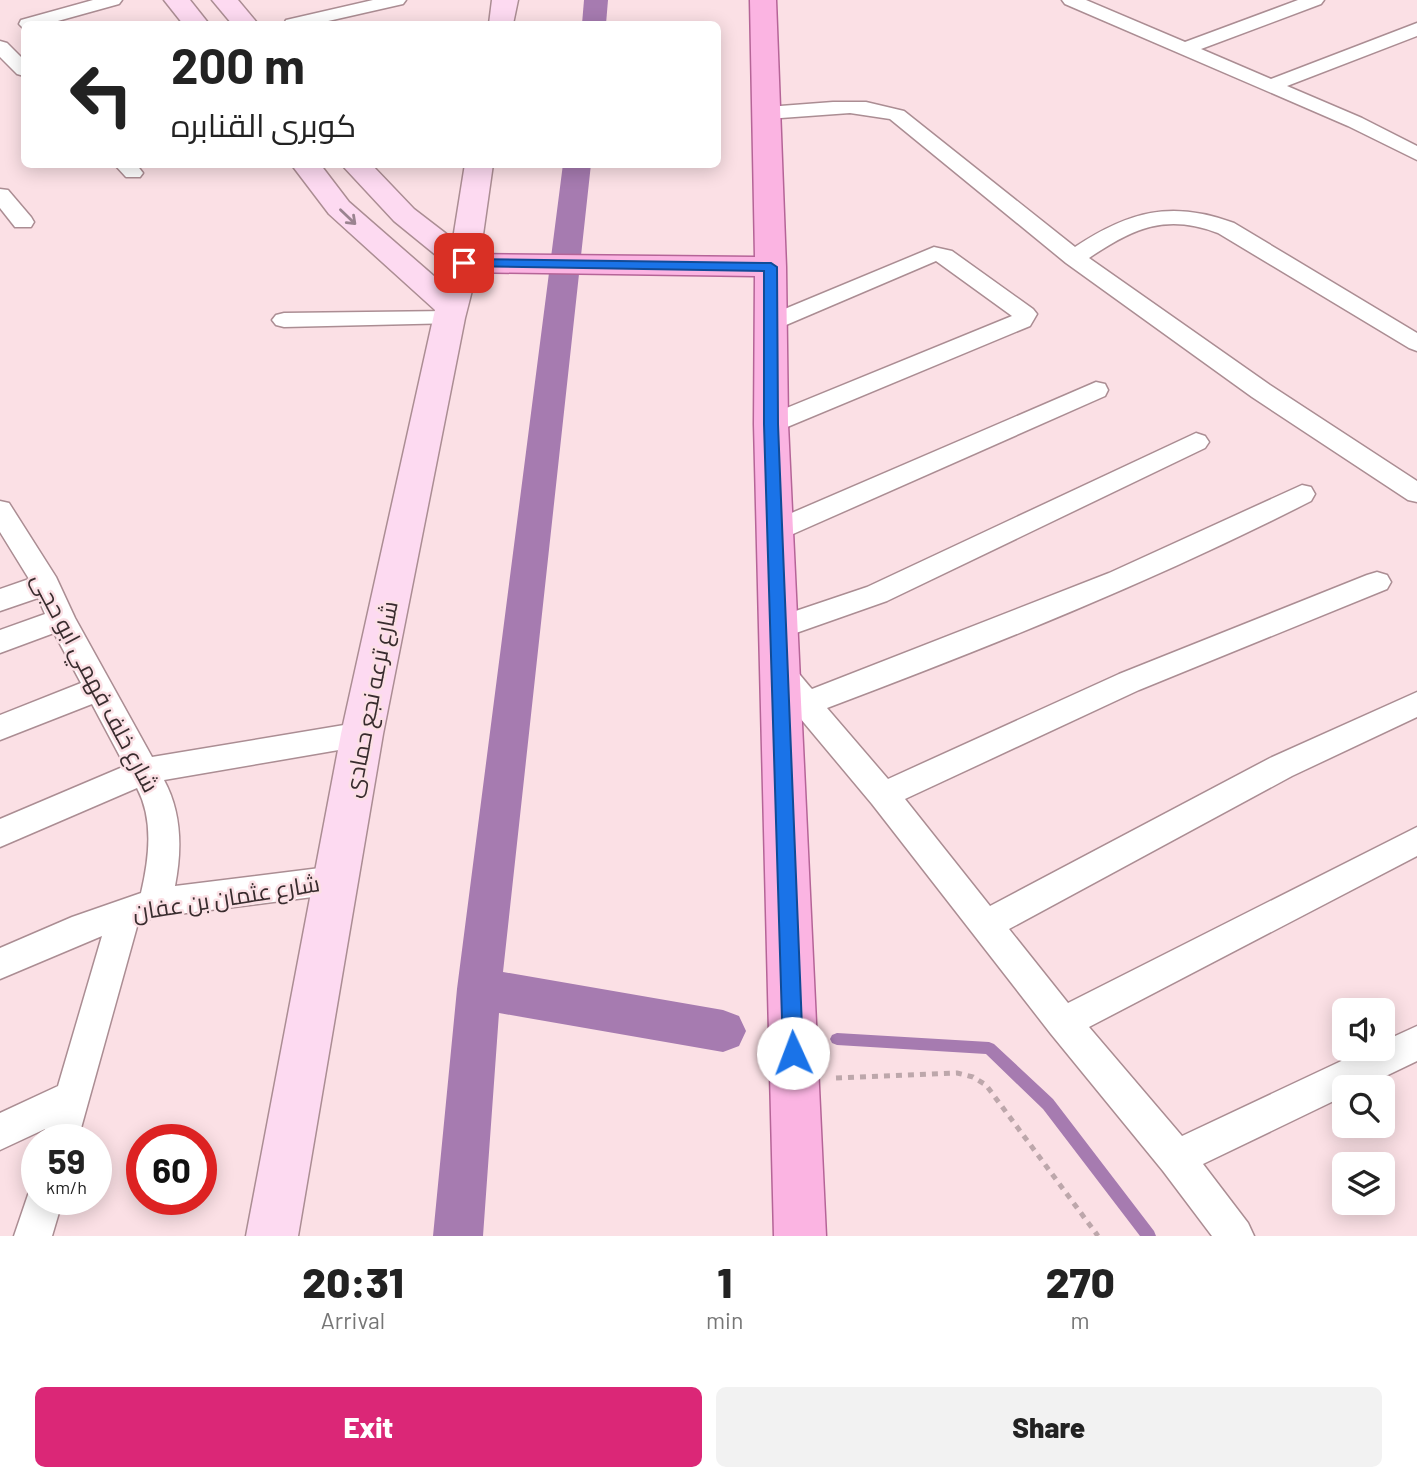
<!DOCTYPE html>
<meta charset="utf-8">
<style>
body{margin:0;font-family:Barlow,Cairo,sans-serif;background:#f2f2f2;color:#222;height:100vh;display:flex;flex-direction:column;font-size:26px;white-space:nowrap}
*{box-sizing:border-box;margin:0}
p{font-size:23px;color:#767676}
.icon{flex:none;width:38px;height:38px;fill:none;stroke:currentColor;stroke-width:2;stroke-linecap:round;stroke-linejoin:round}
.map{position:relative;height:1236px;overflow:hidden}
.side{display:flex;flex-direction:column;background:#fff;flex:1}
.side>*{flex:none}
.banner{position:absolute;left:21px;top:21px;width:700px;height:147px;border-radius:10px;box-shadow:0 4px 18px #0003;background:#fff;color:#222;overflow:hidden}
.tools{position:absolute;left:1332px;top:998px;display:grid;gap:14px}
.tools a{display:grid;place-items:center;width:63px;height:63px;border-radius:10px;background:#fff;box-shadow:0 4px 18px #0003;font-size:35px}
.speed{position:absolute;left:21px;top:1124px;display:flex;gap:14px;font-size:35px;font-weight:700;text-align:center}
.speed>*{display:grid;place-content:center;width:91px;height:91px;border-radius:50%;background:#fff;box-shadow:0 4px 18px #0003;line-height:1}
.speed small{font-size:18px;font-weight:400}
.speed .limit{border:10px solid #d22;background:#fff;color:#111}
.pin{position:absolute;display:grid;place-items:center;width:60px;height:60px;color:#fff;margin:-30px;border-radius:14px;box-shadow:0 4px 10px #0006}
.me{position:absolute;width:77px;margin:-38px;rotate:358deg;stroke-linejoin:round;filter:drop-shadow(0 0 5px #0008)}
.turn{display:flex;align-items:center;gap:24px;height:147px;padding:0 35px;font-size:32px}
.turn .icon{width:91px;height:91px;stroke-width:2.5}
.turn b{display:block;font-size:49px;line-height:60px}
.eta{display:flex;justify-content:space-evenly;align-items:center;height:119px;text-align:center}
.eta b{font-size:42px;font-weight:800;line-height:49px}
.primary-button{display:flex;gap:14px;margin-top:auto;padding:14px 35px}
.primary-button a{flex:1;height:80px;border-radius:10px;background:#db2777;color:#fff;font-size:28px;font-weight:800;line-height:80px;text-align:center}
.primary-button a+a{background:#f2f2f2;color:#222}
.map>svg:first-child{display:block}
</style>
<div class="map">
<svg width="1417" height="1236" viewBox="0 0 1417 1236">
<rect width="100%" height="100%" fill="#fbe0e5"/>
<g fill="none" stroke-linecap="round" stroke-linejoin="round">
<path fill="#a67bb0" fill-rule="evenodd" d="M837 1033 989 1042 994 1044 1053 1099 1154 1231 1156 1236H1140L1043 1109 986 1054 837 1045 832 1043 830 1039 832 1035Z"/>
<g fill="#a67bb0" fill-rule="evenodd">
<path d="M584 0H608L606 24H582Z"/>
<path d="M563 164H591L503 972 723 1010 739 1016 746 1031 739 1046 723 1052 499 1013 483 1236H433L457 989Z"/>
</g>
<defs>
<g id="street">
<path d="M93 0H122L119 4 47 24H24V29L19 24 21 20Z"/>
<path d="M373 0H406L403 4 315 24H284L286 20Z"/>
<path d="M1062 0H1086L1185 42 1298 0H1324L1321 4 1201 49 1271 79 1417 23V36L1287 86 1362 118 1417 146V160L1348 126 1065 4Z"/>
<path d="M0 41 7 43 24 60V76L17 74 0 57Z"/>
<path d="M833 102H866L904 111 1075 247C1129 211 1172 200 1234 223L1417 333V351L1409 348 1218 233C1166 213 1133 228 1089 258L1270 385 1417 481V502L1408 500 1252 397 1066 263 890 119 850 113 767 119 760 117 757 113 760 109 767 107Z"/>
<path d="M114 164H136L143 173 140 177H126Z"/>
<path d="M0 189 8 190 31 217 34 222 31 227H15L0 208Z"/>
<path d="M934 247 952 251 1033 309 1037 314 1030 326 780 430 771 432 762 430 759 424 762 418 1012 316 936 261 779 328 771 330 763 328 759 323 763 318Z"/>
<path d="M449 311 457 313 461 318 457 323 284 327 276 325 272 320 276 315 284 313Z"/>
<path d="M1096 382 1105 384 1108 390 1105 396 784 538 775 541 766 538 762 531 766 524Z"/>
<path d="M1196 433 1205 436 1209 442 1205 448 887 601 779 639 769 636 765 628 769 620 867 587Z"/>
<path d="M1302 485 1311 487 1315 494 1311 501C1154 581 992 646 827 708L888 779 1119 674 1367 575 1377 572 1387 575 1391 582 1387 589 1139 690 905 799 990 906 1270 758 1417 692V717L1292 776 1009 929 1068 1003 1417 827V856L1089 1027 1182 1136 1369 1048H1382V1042L1417 1026V1061L1363 1087H1344V1096L1203 1164 1248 1223 1254 1236H1212L1163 1171 1051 1034 872 804 795 712 766 672 770 664C791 657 799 675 812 689L1109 573Z"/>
<path d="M0 501 9 503 56 577 75 618 152 757 362 722 373 725 377 734 373 743 362 746 164 780C182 813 182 850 175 886L336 866 347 870 352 880 347 890 336 894 155 917 138 923 78 1139H42L45 1129 0 1150V1113L58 1086 102 936 0 979V948L72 917 141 893C149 859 154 820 137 788L0 847V819L125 766 92 704 0 740V715L81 683 54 633 0 653V630L45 614 38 598 0 611V589L29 579 0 532Z"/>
<path d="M37 1183V1199H63L52 1236H14L31 1186Z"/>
</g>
<g id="secondary">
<path d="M164 0H190L209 24H183Z"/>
<path d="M212 0H238L258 24H232Z"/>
<path d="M492 0H518L513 24H489Z"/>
<path d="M291 164H320L349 202 443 284 448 265 394 221 341 164H371L414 209 453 239 465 164H493L479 263 465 318 383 734 298 1236H246L341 734 435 310 329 214Z"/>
</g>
<path id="primary" d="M750 0H776L786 267 788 424 826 1236H774L754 424 755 276 464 272 453 270 449 263 453 256 464 254 755 257Z"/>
</defs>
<use href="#street" stroke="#ab8d93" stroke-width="3"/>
<use href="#secondary" stroke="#ab8d93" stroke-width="3"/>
<use href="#primary" stroke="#b56497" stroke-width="3"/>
<path stroke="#bda7ab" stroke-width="5" stroke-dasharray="6 6" stroke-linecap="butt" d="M836 1078 957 1073 973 1077 986 1085 1098 1236"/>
<use href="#street" fill="#fff" fill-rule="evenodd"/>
<use href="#secondary" fill="#fddaf1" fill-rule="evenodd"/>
<use href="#primary" fill="#fbb4e2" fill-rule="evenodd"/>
</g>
<defs><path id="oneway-shaft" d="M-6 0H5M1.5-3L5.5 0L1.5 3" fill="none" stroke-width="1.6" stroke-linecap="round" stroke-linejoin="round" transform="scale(1.75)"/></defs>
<use stroke="#9a8390" href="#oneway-shaft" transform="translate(348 217) rotate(44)"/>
<path fill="#1a73e8" stroke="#114b97" stroke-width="2" d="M464 259 771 263 777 267 778 424 803 1053 800 1060 793 1062 786 1060 783 1053 764 424V271L459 266V261Z"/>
<g text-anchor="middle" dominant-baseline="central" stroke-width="5" stroke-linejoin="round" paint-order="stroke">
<g font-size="23" fill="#382c2e" stroke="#fbe0e5">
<text transform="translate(96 682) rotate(62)">شارع خلف فهمي ابو حجى</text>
<text transform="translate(370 699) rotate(-79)">شارع ترعه نجع حمادى</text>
<text transform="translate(226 897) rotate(-9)">شارع عثمان بن عفان</text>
</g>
</g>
</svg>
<div class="tools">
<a><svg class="icon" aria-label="sound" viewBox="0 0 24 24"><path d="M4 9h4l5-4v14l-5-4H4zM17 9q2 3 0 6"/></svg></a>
<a><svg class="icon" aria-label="search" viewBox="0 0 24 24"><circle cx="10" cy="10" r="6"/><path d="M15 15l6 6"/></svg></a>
<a><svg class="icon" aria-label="layers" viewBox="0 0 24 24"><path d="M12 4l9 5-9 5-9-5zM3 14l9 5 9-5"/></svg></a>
</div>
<div class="speed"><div>59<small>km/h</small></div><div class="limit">60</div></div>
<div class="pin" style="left:464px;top:263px;background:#d93025"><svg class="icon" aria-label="arrive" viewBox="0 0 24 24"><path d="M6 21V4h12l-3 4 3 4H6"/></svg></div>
<svg class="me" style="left:793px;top:1053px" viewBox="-20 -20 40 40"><circle r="19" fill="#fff"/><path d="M0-13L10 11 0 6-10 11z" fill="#1a73e8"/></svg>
<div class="banner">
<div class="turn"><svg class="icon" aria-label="left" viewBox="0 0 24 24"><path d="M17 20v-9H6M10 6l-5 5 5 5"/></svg><div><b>200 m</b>كوبرى القنابره</div></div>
</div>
</div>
<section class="side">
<div class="eta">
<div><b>20:31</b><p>Arrival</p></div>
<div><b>1</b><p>min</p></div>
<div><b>270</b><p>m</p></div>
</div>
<div class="primary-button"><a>Exit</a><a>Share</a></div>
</section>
